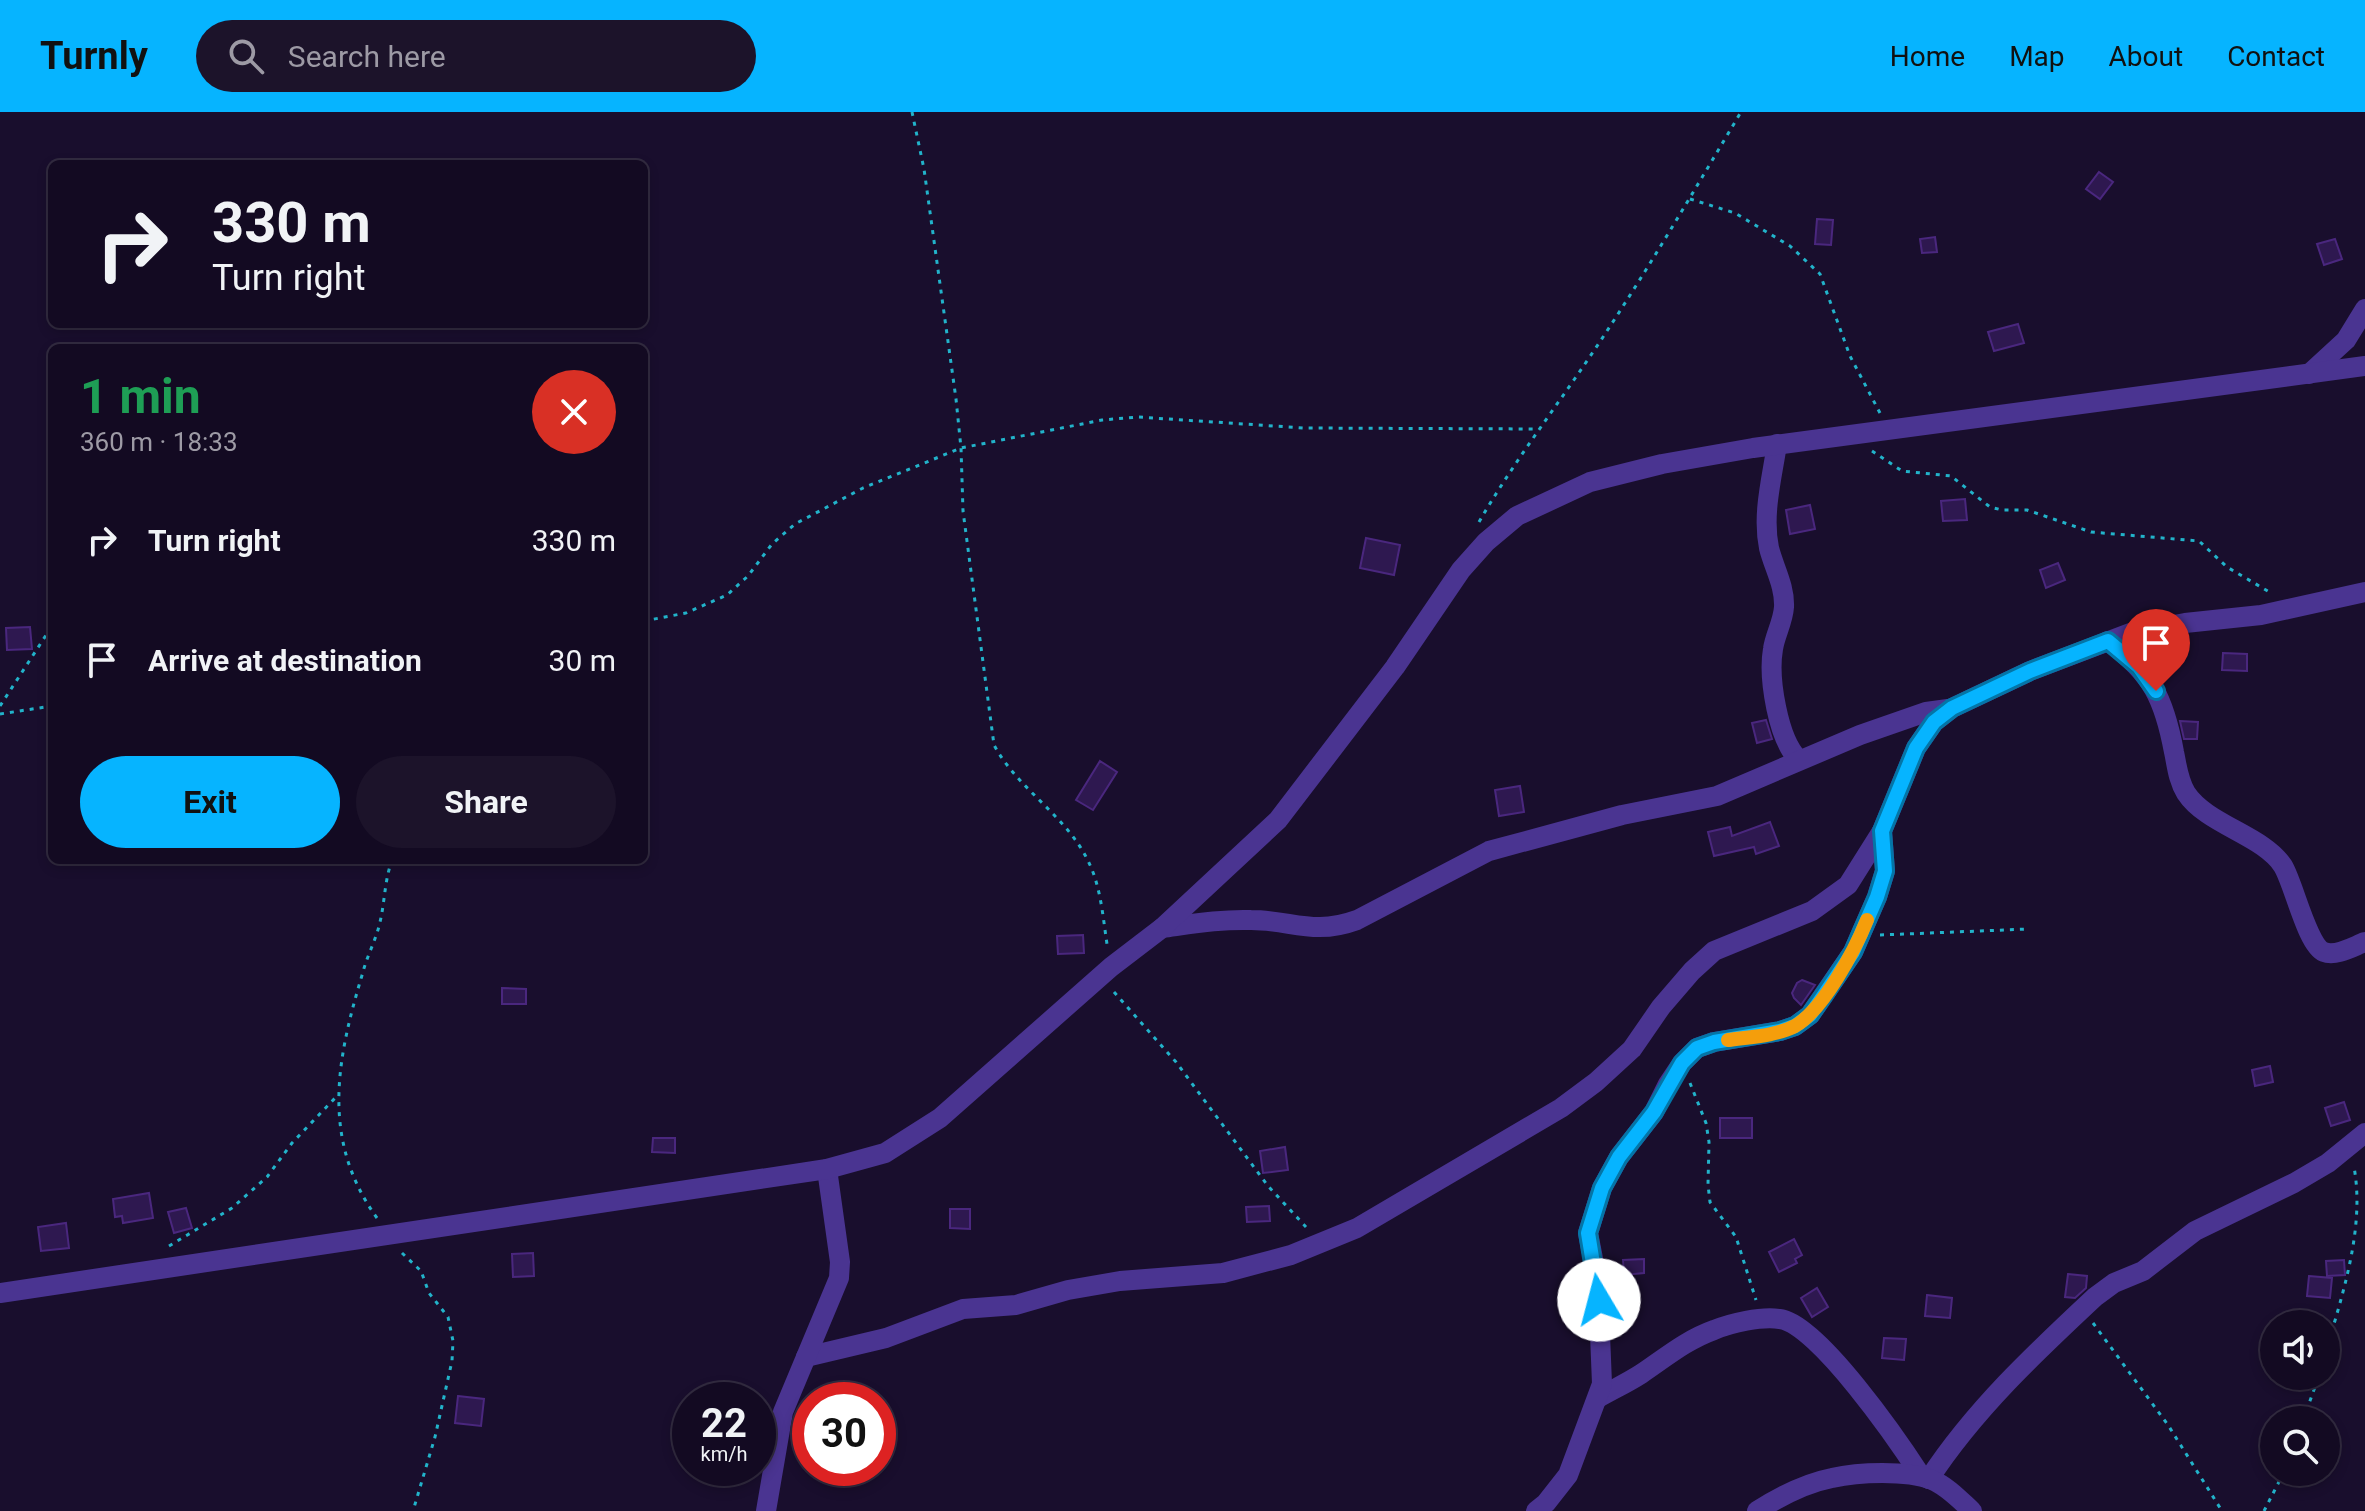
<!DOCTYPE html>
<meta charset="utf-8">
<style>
body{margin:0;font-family:Roboto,sans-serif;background:#1c132a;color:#f1f3f6;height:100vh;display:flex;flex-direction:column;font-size:30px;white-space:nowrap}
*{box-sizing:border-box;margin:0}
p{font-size:26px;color:#9d9aa5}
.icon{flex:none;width:44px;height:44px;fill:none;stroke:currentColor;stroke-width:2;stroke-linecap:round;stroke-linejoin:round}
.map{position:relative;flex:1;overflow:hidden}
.side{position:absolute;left:48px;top:232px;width:600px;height:520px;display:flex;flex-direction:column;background:#130a22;border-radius:12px;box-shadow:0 4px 12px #0003,0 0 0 2px #322b40}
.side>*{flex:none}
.banner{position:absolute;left:48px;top:48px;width:600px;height:168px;border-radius:12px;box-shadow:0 4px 12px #0003,0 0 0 2px #322b40;background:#130a22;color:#f1f3f6;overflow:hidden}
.controls{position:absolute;left:2260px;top:1198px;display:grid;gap:16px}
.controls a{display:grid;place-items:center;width:80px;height:80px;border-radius:50%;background:#130a22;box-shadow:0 4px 12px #0003,0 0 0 2px #322b40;font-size:40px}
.speed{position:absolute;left:672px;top:1270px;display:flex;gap:16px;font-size:40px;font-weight:700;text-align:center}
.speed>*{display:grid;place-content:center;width:104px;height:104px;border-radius:50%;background:#130a22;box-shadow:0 4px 12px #0003,0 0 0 2px #322b40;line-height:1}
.speed small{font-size:20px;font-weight:400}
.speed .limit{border:12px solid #d22;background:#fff;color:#111}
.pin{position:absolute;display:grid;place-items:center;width:68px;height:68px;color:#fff;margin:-82px -34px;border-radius:50% 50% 50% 0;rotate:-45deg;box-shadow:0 0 8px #0007}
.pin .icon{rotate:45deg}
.me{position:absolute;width:88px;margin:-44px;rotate:352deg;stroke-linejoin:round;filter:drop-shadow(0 0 6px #0008)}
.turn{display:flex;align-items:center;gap:28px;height:168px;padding:0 32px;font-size:36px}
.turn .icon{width:104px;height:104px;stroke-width:2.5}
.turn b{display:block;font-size:56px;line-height:68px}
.round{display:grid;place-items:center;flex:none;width:84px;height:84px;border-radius:42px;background:#1c132a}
.summary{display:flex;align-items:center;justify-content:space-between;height:136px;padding:0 32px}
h1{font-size:48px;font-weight:700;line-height:60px;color:#1e9e55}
.action{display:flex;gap:16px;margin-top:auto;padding:16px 32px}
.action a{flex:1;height:92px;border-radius:48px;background:#06b4ff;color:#111;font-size:32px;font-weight:700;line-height:92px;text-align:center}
.action a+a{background:#1c132a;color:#f1f3f6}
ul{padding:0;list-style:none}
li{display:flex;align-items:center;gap:24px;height:120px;padding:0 32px}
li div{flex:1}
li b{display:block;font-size:30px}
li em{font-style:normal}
header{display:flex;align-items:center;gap:48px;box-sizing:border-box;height:112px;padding:0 40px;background:#06b4ff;color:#111}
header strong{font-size:38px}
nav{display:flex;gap:44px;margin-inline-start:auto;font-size:28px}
.search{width:560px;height:72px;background:#1c132a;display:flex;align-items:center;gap:20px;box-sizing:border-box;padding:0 28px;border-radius:44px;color:#9d9aa5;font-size:30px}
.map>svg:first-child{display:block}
</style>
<header>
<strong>Turnly</strong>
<div class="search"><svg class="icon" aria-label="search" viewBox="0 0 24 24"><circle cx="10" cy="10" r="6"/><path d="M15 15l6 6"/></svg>Search here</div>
<nav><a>Home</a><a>Map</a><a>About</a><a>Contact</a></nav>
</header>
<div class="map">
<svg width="2365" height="1399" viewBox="0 0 2365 1399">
<rect width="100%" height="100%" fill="#190e2d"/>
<g fill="#2e1850" stroke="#4a277e" stroke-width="2">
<path d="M2099 60 2113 70 2100 87 2086 77Z"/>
<path d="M1817 107 1833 108 1831 133 1815 132Z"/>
<path d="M1935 125 1937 140 1922 141 1920 127Z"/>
<path d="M2335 127 2342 147 2324 153 2317 132Z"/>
<path d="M2018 212 2024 231 1994 239 1988 220Z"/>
<path d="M1965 387 1967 408 1943 409 1941 389Z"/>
<path d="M1810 393 1815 417 1790 422 1786 398Z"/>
<path d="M1366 426 1400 433 1394 463 1360 456Z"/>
<path d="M2058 451 2065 468 2046 476 2040 458Z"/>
<path d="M30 515 32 537 7 538 6 516Z"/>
<path d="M2223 541 2247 542V559L2222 558Z"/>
<path d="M1766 608 1772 627 1757 631 1752 611Z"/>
<path d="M2180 609 2198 610 2197 627H2184Z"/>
<path d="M1100 649 1117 660 1093 698 1076 688Z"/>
<path d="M1520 674 1524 700 1499 704 1495 678Z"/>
<path d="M1770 710 1779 734 1756 742 1754 735 1714 744 1708 720 1730 715 1732 724Z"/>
<path d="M1083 823 1084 841 1058 842 1057 824Z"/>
<path d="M1802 868 1815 873 1801 893 1794 886 1792 881 1797 871Z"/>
<path d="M502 876 526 877V892H502Z"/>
<path d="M2270 954 2273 970 2255 974 2252 958Z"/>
<path d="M2344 990 2350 1008 2331 1014 2325 996Z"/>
<rect x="1720" y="1006" width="32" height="20"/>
<path d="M653 1026H675V1041L652 1040Z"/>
<path d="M1285 1035 1288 1058 1263 1061 1260 1039Z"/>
<path d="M149 1081 153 1106 123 1111 122 1104 115 1105 113 1087Z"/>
<path d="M1269 1094 1270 1109 1247 1110 1246 1095Z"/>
<path d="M186 1096 192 1116 174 1121 168 1100Z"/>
<path d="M950 1097H970V1117L950 1116Z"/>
<path d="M66 1111 69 1136 41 1139 38 1115Z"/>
<path d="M1794 1127 1802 1143 1795 1147 1797 1151 1779 1160 1769 1140Z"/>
<path d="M533 1141 534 1164 513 1165 512 1142Z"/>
<path d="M1644 1147V1161L1624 1163 1623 1148Z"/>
<path d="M2344 1148 2345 1163 2327 1164 2326 1149Z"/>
<path d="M2068 1162 2087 1164 2086 1176 2075 1186 2065 1185Z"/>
<path d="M2309 1164 2332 1166 2330 1186 2307 1184Z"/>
<path d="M1817 1176 1828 1195 1812 1205 1801 1186Z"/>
<path d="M1927 1183 1952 1186 1950 1206 1925 1204Z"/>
<path d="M1884 1226 1906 1227 1904 1248 1882 1246Z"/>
<path d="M458 1284 484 1287 481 1314 455 1311Z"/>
</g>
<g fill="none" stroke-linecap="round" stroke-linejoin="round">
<g stroke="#22b3ca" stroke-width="3" stroke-dasharray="4 6" stroke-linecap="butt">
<path d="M912 0 924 57 956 287 961 336 963 399 994 633C1018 678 1069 705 1090 753 1101 777 1103 806 1107 832"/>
<path d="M1690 87 1735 101 1790 134 1820 162 1850 244 1880 301"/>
<path d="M1872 339 1902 359 1951 364 1990 395 2002 398H2027L2091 420 2199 429 2227 455 2271 481"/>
<path d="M1479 410C1516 346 1561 289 1601 228 1650 154 1695 77 1741 0"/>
<path d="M644 509 686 501 727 483 748 464 772 432 795 412 863 376 961 336 1102 308 1138 305 1304 316 1538 317"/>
<path d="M0 594 52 514"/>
<path d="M0 602 52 594"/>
<path d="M1880 823 2029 817"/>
<path d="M1114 880 1176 950 1268 1074 1306 1115"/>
<path d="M1690 971 1706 1011 1709 1030 1708 1073 1710 1090 1736 1125 1756 1188"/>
<path d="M377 1106C320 1027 337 946 363 860 367 844 375 830 379 814 385 792 384 770 392 748"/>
<path d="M169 1134 232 1096 267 1065 292 1031 337 984"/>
<path d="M402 1141 421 1159 429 1181 448 1205 453 1229 452 1249 435 1325 413 1399"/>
<path d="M2093 1211 2168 1313 2222 1399"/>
<path d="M2326 1239C2343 1181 2365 1115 2354 1055"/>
<path d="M2303 1308 2319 1264"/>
<path d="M2264 1399 2284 1360"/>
</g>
<g stroke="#4a3491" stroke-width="20">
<path d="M2309 262 2346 228 2365 197"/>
<path d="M1777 332C1772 366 1762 402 1769 436 1774 456 1785 474 1784 495 1783 510 1775 523 1773 537 1768 566 1778 628 1799 648"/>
<path d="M2108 529C2152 562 2164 586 2174 640 2177 654 2178 668 2186 681 2207 713 2263 723 2283 754 2294 772 2307 833 2324 840 2336 845 2354 834 2365 830"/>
<path d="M1162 816C1192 812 1221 807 1251 808 1292 808 1313 824 1357 808L1489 739 1622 703 1717 684 1860 623 1926 600 1948 597"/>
<path d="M806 1245 886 1226 963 1197 1016 1193 1068 1178 1120 1169 1223 1161 1291 1143 1357 1116 1561 996 1596 970 1632 937 1661 895 1692 859 1714 839 1812 799 1848 773 1882 719 1916 636 1934 610 1952 596 2030 559 2130 521 2185 511 2261 503 2365 480"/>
<path d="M1598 1286C1612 1278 1627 1271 1641 1262 1665 1246 1686 1228 1714 1218 1731 1211 1761 1204 1780 1207 1818 1212 1899 1330 1921 1364"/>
<path d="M1929 1367C1974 1298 2035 1241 2095 1185L2114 1171 2143 1159 2195 1119 2294 1071 2328 1051 2365 1021"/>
<path d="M766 1399 783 1300 839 1166 840 1150 827 1057"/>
<path d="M1536 1399 1546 1391 1568 1363 1602 1272 1598 1172 1588 1121 1602 1076 1619 1045 1654 1000 1668 972 1682 951 1697 936 1714 930 1780 919 1795 914 1810 903 1853 840 1877 785 1885 759 1882 719"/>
<path d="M1757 1399C1779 1385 1806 1371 1832 1366 1858 1360 1907 1358 1932 1368 1947 1374 1960 1388 1972 1399"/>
</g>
<path stroke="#4a3491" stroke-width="20" d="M0 1181 827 1057 885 1041 940 1006 1111 855 1162 816 1278 708 1395 555 1461 458 1486 430 1517 404 1590 370 1662 352 1753 336 2365 254"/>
</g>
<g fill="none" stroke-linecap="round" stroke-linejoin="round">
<defs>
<path id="route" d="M1599 1188 1588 1121 1602 1076 1619 1045 1654 1000 1682 951 1697 936 1714 930 1780 919 1795 914 1810 903 1824 883 1853 840 1877 785 1885 759 1882 719 1916 636 1934 610 1952 596 2030 559 2108 529 2139 555 2156 579"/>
</defs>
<use href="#route" stroke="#0475a6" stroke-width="20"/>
<use href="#route" stroke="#06b4ff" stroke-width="14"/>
<path stroke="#f59e0b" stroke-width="14" d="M1728 928C1749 925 1776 924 1795 914 1823 898 1855 838 1867 808"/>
</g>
</svg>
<div class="controls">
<a><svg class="icon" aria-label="sound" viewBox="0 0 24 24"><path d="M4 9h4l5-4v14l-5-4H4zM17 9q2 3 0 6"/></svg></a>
<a><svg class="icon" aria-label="search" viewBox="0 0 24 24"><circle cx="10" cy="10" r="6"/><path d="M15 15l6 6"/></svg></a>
</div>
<div class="speed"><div>22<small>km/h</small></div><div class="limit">30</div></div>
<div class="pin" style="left:2156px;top:579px;background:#d93025"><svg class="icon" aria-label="arrive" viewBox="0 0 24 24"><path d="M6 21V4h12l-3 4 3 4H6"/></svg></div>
<svg class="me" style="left:1599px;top:1188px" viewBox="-20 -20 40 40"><circle r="19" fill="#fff"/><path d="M0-13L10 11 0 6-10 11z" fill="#06b4ff"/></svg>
<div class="banner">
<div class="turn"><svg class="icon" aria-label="right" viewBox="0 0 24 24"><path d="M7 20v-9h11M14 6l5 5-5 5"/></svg><div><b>330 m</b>Turn right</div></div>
</div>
<section class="side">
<div class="summary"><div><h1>1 min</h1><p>360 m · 18:33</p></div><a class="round" style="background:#d93025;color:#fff"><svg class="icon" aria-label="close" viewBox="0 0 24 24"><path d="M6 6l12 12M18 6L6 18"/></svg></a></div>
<ul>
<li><svg class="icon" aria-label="right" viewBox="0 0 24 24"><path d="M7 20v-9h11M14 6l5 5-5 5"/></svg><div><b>Turn right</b></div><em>330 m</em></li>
<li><svg class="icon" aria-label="arrive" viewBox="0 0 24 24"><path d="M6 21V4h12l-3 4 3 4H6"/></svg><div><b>Arrive at destination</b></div><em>30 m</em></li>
</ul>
<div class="action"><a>Exit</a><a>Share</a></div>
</section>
</div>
